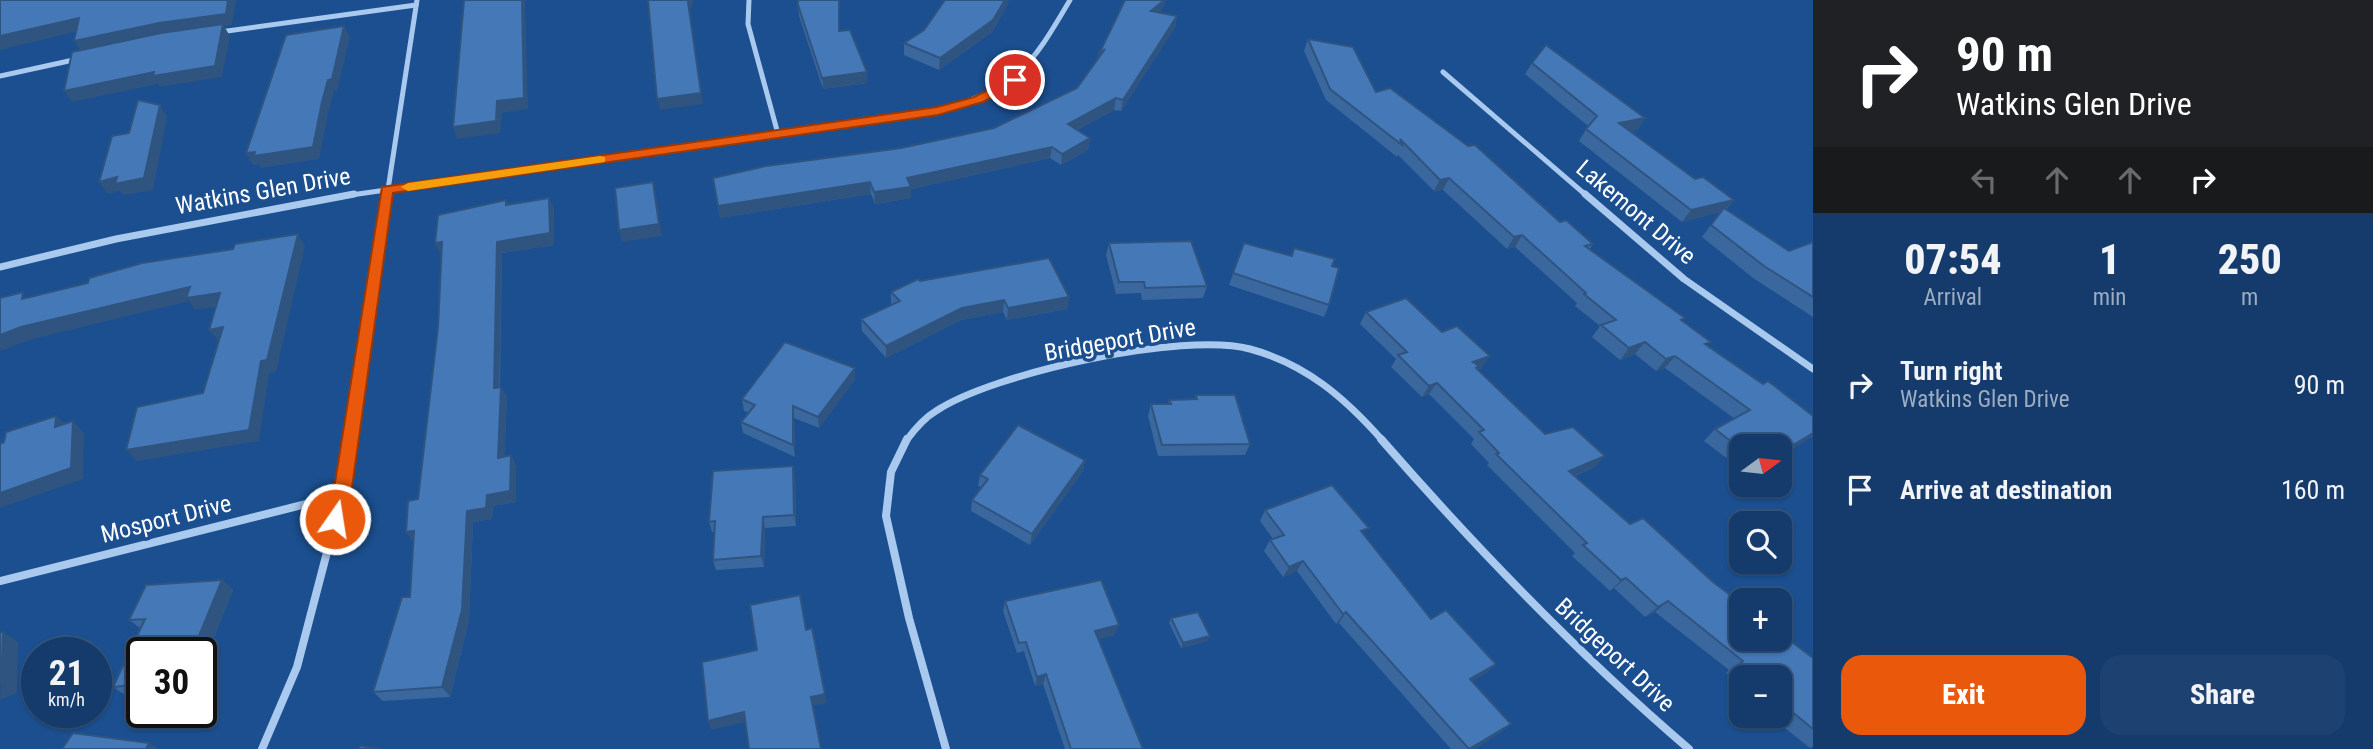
<!DOCTYPE html>
<meta charset="utf-8">
<style>
body{margin:0;font-family:"Roboto Condensed",sans-serif;background:#1d4271;color:#f1f3f6;height:100vh;display:flex;flex-direction:column;font-size:26px;white-space:nowrap}
*{box-sizing:border-box;margin:0}
p{font-size:23px;color:#9dadc1}
.icon{flex:none;width:38px;height:38px;fill:none;stroke:currentColor;stroke-width:2;stroke-linecap:round;stroke-linejoin:round}
.map{position:relative;flex:1;overflow:hidden}
.panel{display:flex;flex-direction:column;background:#143b6b;width:560px}
.panel>*{flex:none}
.banner{background:#202124;color:#fff;overflow:hidden}
.needle{width:46px;rotate:75deg}
.fabs{position:absolute;left:1729px;top:434px;display:grid;gap:14px}
.fabs a{display:grid;place-items:center;width:63px;height:63px;border-radius:14px;background:#143b6b;box-shadow:0 2px 5px #0004,0 0 0 2px #33557e;font-size:35px}
.speed{position:absolute;left:21px;top:637px;display:flex;gap:14px;font-size:35px;font-weight:700;text-align:center}
.speed>*{display:grid;place-content:center;width:91px;height:91px;border-radius:50%;background:#143b6b;box-shadow:0 2px 5px #0004,0 0 0 2px #33557e;line-height:1}
.speed small{font-size:18px;font-weight:400}
.speed .limit{border:4px solid #111;border-radius:10px;background:#fff;color:#111}
.pin{position:absolute;display:grid;place-items:center;width:60px;height:60px;color:#fff;margin:-30px;border:4px solid #fff;border-radius:50%;box-shadow:0 2px 7px #0007}
.me{position:absolute;width:77px;margin:-38px;rotate:13deg;stroke-linejoin:round;filter:drop-shadow(0 0 5px #0008)}
.turn{display:flex;align-items:center;gap:24px;height:147px;padding:0 28px;font-size:32px}
.turn .icon{width:91px;height:91px;stroke-width:2.5}
.turn b{display:block;font-size:49px;line-height:60px}
.lanes{display:flex;align-items:center;height:66px;padding:0 28px;background:#0003;justify-content:center;gap:35px;direction:ltr}
.lanes .off{opacity:.35}
.eta{display:flex;justify-content:space-evenly;align-items:center;height:119px;text-align:center}
.eta b{font-size:42px;font-weight:800;line-height:49px}
.button{display:flex;gap:14px;margin-top:auto;padding:14px 28px}
.button a{flex:1;height:80px;border-radius:21px;background:#ea580c;color:#fff;font-size:28px;font-weight:800;line-height:80px;text-align:center}
.button a+a{background:#1d4271;color:#f1f3f6}
ul{padding:0;list-style:none}
li{display:flex;align-items:center;gap:21px;height:105px;padding:0 28px}
li div{flex:1}
li b{display:block;font-size:26px}
li em{font-style:normal}
main{display:flex;flex:1;min-height:0}
.map>svg:first-child{display:block}
</style>
<main>
<div class="map">
<svg width="1813" height="749" viewBox="0 0 1813 749">
<rect width="100%" height="100%" fill="#1b4f8f"/>
<g fill="none" stroke-linecap="round" stroke-linejoin="round">
<g stroke="#a9c9ee" stroke-width="5">
<path d="M749 0 748 24 778 134"/>
<path d="M220 32 416 5"/>
<path d="M1443 72 1587 196"/>
<path d="M0 76 78 59"/>
<path d="M344 196 938 111C1017 87 1029 70 1070 0"/>
<path d="M387 196 417 0"/>
</g>
<g stroke="#a9c9ee" stroke-width="7">
<path d="M1585 194 1684 279 1813 369"/>
<path d="M0 267 116 239 354 194"/>
<path d="M350 441 388 194"/>
<path d="M906 441C914 430 924 418 936 411 993 373 1184 331 1250 349 1306 364 1345 398 1383 441"/>
</g>
<g stroke="#a9c9ee" stroke-width="8">
<path d="M907 439 891 472 886 516 909 618 946 749"/>
<path d="M1381 439C1477 549 1578 654 1689 749"/>
<path d="M0 581 342 495"/>
<path d="M262 749 297 667 342 495 350 439"/>
</g>
</g>
<g fill="#3a679d">
<path d="M1125 0H1166L1160 13 1177 16 1175 27 1121 111 1114 110 1077 130 1090 138 1088 150 1061 165 1050 158 911 189V198L875 204 871 194 720 218 713 178 901 148 994 128 1077 88 1097 61 1098 56Z"/>
<path d="M1008 4 992 32 939 70 904 55V43Z"/>
<path d="M798 5 840 31 867 72V83L823 89 799 16Z"/>
<path d="M1308 39 1376 92 1560 222 1593 244 1590 249 1683 321 1707 346 1763 384 1813 416V436L1780 456V446H1741V469L1704 441 1715 429 1735 419 1665 368 1656 371 1635 354 1620 360 1592 337 1600 326 1575 306 1577 303 1515 247 1507 249 1443 190 1434 191 1398 155 1397 157 1326 100 1304 51Z"/>
<path d="M1532 63 1645 118 1637 130 1630 131 1695 179 1734 200 1726 210 1789 251 1813 242V317L1753 278 1702 237 1720 212 1682 222 1579 141 1588 126 1525 74Z"/>
<path d="M549 198 554 210V245L502 253 500 387H501L507 398 504 457 511 455 516 467V502L493 506 492 519 473 522 469 620 450 697 383 701 373 692 410 597 418 499 438 327 441 255 506 200 508 204Z"/>
<path d="M1109 243 1207 286 1203 298 1142 300 1141 293 1116 294 1106 255Z"/>
<path d="M1244 243 1291 256 1294 248 1332 266 1329 305 1324 317 1229 285Z"/>
<path d="M920 281 1069 297 1067 309 1007 320 1003 312 961 320 886 358 862 331 861 319 892 305 891 304V292Z"/>
<path d="M1366 312 1482 368 1477 369 1545 434 1595 467 1575 476 1630 524 1713 582 1813 658V746L1810 748 1770 716H1780V677H1741V686L1726 673 1729 670 1655 612 1645 617 1614 588 1610 591 1572 556 1575 553 1487 465 1489 463 1471 444 1474 439 1429 394 1422 397 1391 367 1396 359 1360 324Z"/>
<path d="M855 368V379L819 428 794 418 795 457 743 433 741 422 748 412 744 411 742 399Z"/>
<path d="M1196 395 1250 444 1245 455 1158 456 1148 416 1151 404H1168L1169 400 1195 399Z"/>
<path d="M1085 460 1083 471 1030 545 971 511 972 500 981 487 978 486 980 475Z"/>
<path d="M795 477 796 526 765 528 764 567 716 570 713 560 714 532H712L709 522Z"/>
<path d="M1265 510 1364 535 1431 619 1496 664 1486 673 1472 681 1511 724 1500 733 1474 749H1451L1339 623 1336 624 1297 571 1283 577 1264 551 1270 540 1273 539 1260 521Z"/>
<path d="M222 580 233 590 201 669V653H142V695L127 696 113 687 140 628 129 620Z"/>
<path d="M1005 601 1115 635 1098 639 1143 749H1065L1043 684 1035 686 1024 651 1017 653 1003 611Z"/>
<path d="M1171 618 1210 636 1207 641 1181 648 1169 623Z"/>
</g>
<g fill="#305480">
<path d="M228 0H236L232 25 224 26 230 36 222 77 160 87 158 84 72 102 64 91 154 72 215 66 82 52 74 41Z"/>
<path d="M522 0H525V3L528 109 502 113 500 133 457 139 453 127 497 101Z"/>
<path d="M689 0H694L690 13 703 104 660 110 657 99Z"/>
<path d="M1005 0H1009L1008 4 992 32 939 70 940 58Z"/>
<path d="M1163 0H1166L1160 13 1151 11Z"/>
<path d="M1177 16 1175 27 1121 111 1123 100Z"/>
<path d="M79 18 87 29 0 50V36Z"/>
<path d="M344 26 350 37 337 91H334L328 114 319 159 261 168 259 164 253 165 246 153 322 102Z"/>
<path d="M867 72V83L823 89 822 78Z"/>
<path d="M1116 98 1114 110 1067 136 1068 124Z"/>
<path d="M160 105 167 117 153 190 124 195 120 191 108 194 99 182Z"/>
<path d="M1645 118 1637 130 1611 135 1619 123Z"/>
<path d="M1090 138 1088 150 1061 165 1062 154Z"/>
<path d="M1052 147 1050 158 911 189V198L875 204 874 192 907 178Z"/>
<path d="M1449 178 1443 190 1434 191 1440 180Z"/>
<path d="M653 182 656 194 662 236 622 242 619 230Z"/>
<path d="M870 182 871 194 720 218 718 206Z"/>
<path d="M549 198 554 210V245L502 253 499 399 494 388 497 242Z"/>
<path d="M1734 200 1724 211 1682 222 1691 210Z"/>
<path d="M298 234 305 246 276 372 269 373 259 441 137 461 126 450 261 361Z"/>
<path d="M1522 235 1515 247 1507 249 1514 237Z"/>
<path d="M442 242 448 253 441 255 435 243Z"/>
<path d="M190 287 220 293 229 305 195 310 189 301 33 339 0 351V335L21 327Z"/>
<path d="M1069 297 1067 309 1007 320 1008 308Z"/>
<path d="M1004 300 1003 312 961 320 886 358V346L962 308Z"/>
<path d="M223 327 232 339 219 341 209 330Z"/>
<path d="M1645 342 1635 354 1620 360 1629 348Z"/>
<path d="M1490 356 1482 368 1477 369 1473 362Z"/>
<path d="M1675 356 1665 368 1656 371 1666 359Z"/>
<path d="M855 368V379L819 428 818 417Z"/>
<path d="M1437 383 1429 394 1422 397 1429 386Z"/>
<path d="M501 387 507 398 504 469 498 458Z"/>
<path d="M793 406 794 418 795 457 793 445Z"/>
<path d="M56 416 68 427H55Z"/>
<path d="M73 421 84 433 83 479 0 508V493Z"/>
<path d="M1813 433V436L1780 456V453Z"/>
<path d="M511 455 516 467V502L493 506 492 519 473 522 469 620 450 697 442 687 467 511 487 495Z"/>
<path d="M1605 456 1595 467 1559 482 1569 471Z"/>
<path d="M1085 460 1083 471 1030 545 1032 534Z"/>
<path d="M793 466 795 477 796 526 794 515Z"/>
<path d="M763 517 765 528 764 567 761 556Z"/>
<path d="M414 531V543L406 532Z"/>
<path d="M1303 561 1297 571 1283 577 1289 567Z"/>
<path d="M1626 578 1614 588 1610 591 1621 580Z"/>
<path d="M222 580 233 590 201 669V653H192Z"/>
<path d="M1668 601 1655 612 1645 617 1658 607Z"/>
<path d="M1346 612 1339 623 1336 624 1343 614Z"/>
<path d="M1119 625 1115 635 1092 641 1095 631Z"/>
<path d="M3 632 18 642 17 693 0 700Z"/>
<path d="M1210 636 1207 641 1181 648 1183 643Z"/>
<path d="M1496 664 1486 673 1460 688 1470 679Z"/>
<path d="M1046 674 1043 684 1035 686 1037 677Z"/>
<path d="M825 694 827 703 813 706 811 697Z"/>
<path d="M744 712 746 722 711 730 708 721Z"/>
<path d="M1511 724 1500 733 1474 749H1470Z"/>
<path d="M149 743 158 749H146Z"/>
</g>
<g fill="#4478b7" stroke="#305480" stroke-width="2">
<path d="M0 0H228L226 14 159 23 74 41 79 18 0 36Z"/>
<path d="M464 0H522L524 98 497 101 496 121 453 127Z"/>
<path d="M648 0H689L688 2 701 93 657 99Z"/>
<path d="M798 0H839V31L850 30 867 72 822 78 798 5Z"/>
<path d="M945 0H1005L993 20 940 58 904 43 924 30Z"/>
<path d="M1125 0H1163L1162 2 1151 11 1177 16 1123 100 1116 98 1068 124 1090 138 1062 154 1052 147 907 178 911 187 874 192 870 182 718 206 713 178 766 166 901 148 994 128 1077 88 1105 49 1098 56Z"/>
<path d="M223 24 215 66 153 76 154 72 64 91 72 52 161 33Z"/>
<path d="M344 26 332 79 328 80 322 102 313 147 254 156 255 152 246 153 286 35Z"/>
<path d="M1308 39 1353 47 1376 92 1390 88 1468 146 1475 145 1560 222 1566 220 1593 244 1585 246 1685 318 1681 320 1711 342 1705 344 1763 384 1768 381 1813 416V433L1780 453V446H1741V449L1715 429 1750 410 1675 356 1666 359 1645 342 1629 348 1601 325 1616 320 1584 294 1586 293 1522 235 1514 237 1449 178 1440 180 1400 139 1402 145 1330 89Z"/>
<path d="M1546 45 1645 118 1619 123 1695 179 1703 177 1734 200 1691 210 1586 129 1597 116 1532 63Z"/>
<path d="M138 100 160 105 144 178 115 184 117 177 99 182 112 136 129 133Z"/>
<path d="M653 182 659 224 619 230 615 188Z"/>
<path d="M549 198 550 233 497 242 494 388 501 387 498 458 511 455 510 491 487 495 486 508 467 511 462 610 442 687 373 692 402 597H410L414 531 406 532 408 501 418 499 438 327 442 242 435 243 438 215 506 200V205Z"/>
<path d="M1724 208 1789 251 1813 242V297L1764 266 1711 225Z"/>
<path d="M298 234 267 360 261 361 249 430 126 450 137 407 203 393 223 327 209 330 220 293 186 298 190 287 21 327 0 335V298L23 292 22 299 88 283 89 278 142 263 233 249 235 244Z"/>
<path d="M1191 241 1207 286 1145 288 1144 282H1119L1109 243Z"/>
<path d="M1244 243 1292 256 1294 248 1335 259 1332 266 1339 268 1329 305 1233 273Z"/>
<path d="M1049 258 1069 297 1008 308 1004 300 962 308 886 346 861 319 900 301 891 292 918 279 920 281Z"/>
<path d="M1406 298 1442 332 1457 326 1490 356 1473 362 1479 366 1476 368 1545 434 1573 427 1605 456 1569 471 1630 524 1643 518 1713 582 1741 603V639H1780V633L1813 658V729L1780 702V677H1757L1740 664 1743 661 1668 601 1658 607 1626 578 1621 580 1583 545 1587 543 1496 454 1499 453 1479 432 1484 430 1437 383 1429 386 1398 355 1407 352 1366 312Z"/>
<path d="M785 342 855 368 818 417 793 406V445L741 422 755 405 742 399Z"/>
<path d="M1196 395H1235L1250 444 1162 445 1151 404H1171L1169 400 1197 399Z"/>
<path d="M56 416 55 427 73 421 71 468 0 493V444L4 442 6 432Z"/>
<path d="M1018 425 1085 460 1032 534 972 500 988 479 980 475Z"/>
<path d="M793 466 794 515 763 517 761 556 713 560 715 521 709 522 713 471Z"/>
<path d="M1332 485 1369 528 1361 531 1431 619 1446 610 1496 664 1470 679 1511 724 1469 749 1346 612 1343 614 1303 561 1289 567 1270 540 1284 535 1265 510Z"/>
<path d="M222 580 192 653H142V684L113 687 145 619 129 620 146 585Z"/>
<path d="M1101 580 1119 625 1095 631 1143 749H1071L1046 674 1037 677 1026 642 1019 643 1005 601Z"/>
<path d="M800 595 806 630 812 628 825 694 811 697 821 749H749L744 712 708 721 702 662 757 650 750 605Z"/>
<path d="M1198 612 1210 636 1183 643 1171 618Z"/>
<path d="M3 632 1 684H0V633Z"/>
<path d="M73 733 149 743 146 749H62Z"/>
<path d="M360 746 380 749H359Z"/>
</g>
<path fill="#ea580c" stroke="#983908" stroke-width="2" d="M1015 77 1021 80 1019 83 983 102 938 115 393 193 351 495 342 525H329L326 519 333 495 382 187 937 107 974 97Z"/>
<path fill="#f59e0b" d="M600 156 605 157V162L408 191 401 187 408 183Z"/>
<g text-anchor="middle" dominant-baseline="central" stroke-width="7" stroke-linejoin="round" paint-order="stroke">
<g font-size="24" fill="#fff" stroke="#1b4f8f">
<text transform="translate(263 191) rotate(-10)">Watkins Glen Drive</text>
<text transform="translate(1636 212) rotate(40)">Lakemont Drive</text>
<text transform="translate(1120 340) rotate(-10)">Bridgeport Drive</text>
<text transform="translate(166 519) rotate(-14)">Mosport Drive</text>
<text transform="translate(1615 655) rotate(43)">Bridgeport Drive</text>
</g>
</g>
</svg>
<div class="fabs">
<a><svg class="needle" viewBox="-14 -14 28 28"><path d="M0-13l5 13h-10z" fill="#e53935"/><path d="M0 13l5-13h-10z" fill="#9dadc1"/></svg></a>
<a><svg class="icon" aria-label="search" viewBox="0 0 24 24"><circle cx="10" cy="10" r="6"/><path d="M15 15l6 6"/></svg></a>
<a>+</a>
<a>−</a>
</div>
<div class="speed"><div>21<small>km/h</small></div><div class="limit">30</div></div>
<div class="pin" style="left:1015px;top:80px;background:#d93025"><svg class="icon" aria-label="arrive" viewBox="0 0 24 24"><path d="M6 21V4h12l-3 4 3 4H6"/></svg></div>
<svg class="me" style="left:335px;top:519px" viewBox="-20 -20 40 40"><circle r="17" fill="#ea580c" stroke="#fff" stroke-width="3"/><path d="M0-11L8 9 0 5-8 9z" fill="#fff"/></svg>
</div>
<section class="panel">
<div class="banner">
<div class="turn"><svg class="icon" aria-label="right" viewBox="0 0 24 24"><path d="M7 20v-9h11M14 6l5 5-5 5"/></svg><div><b>90 m</b>Watkins Glen Drive</div></div>
<div class="lanes"><svg class="icon off" aria-label="left" viewBox="0 0 24 24"><path d="M17 20v-9H6M10 6l-5 5 5 5"/></svg><svg class="icon off" aria-label="ahead" viewBox="0 0 24 24"><path d="M12 20V5M6 11l6-6 6 6"/></svg><svg class="icon off" aria-label="ahead" viewBox="0 0 24 24"><path d="M12 20V5M6 11l6-6 6 6"/></svg><svg class="icon" aria-label="right" viewBox="0 0 24 24"><path d="M7 20v-9h11M14 6l5 5-5 5"/></svg></div>
</div>
<div class="eta">
<div><b>07:54</b><p>Arrival</p></div>
<div><b>1</b><p>min</p></div>
<div><b>250</b><p>m</p></div>
</div>
<ul>
<li><svg class="icon" aria-label="right" viewBox="0 0 24 24"><path d="M7 20v-9h11M14 6l5 5-5 5"/></svg><div><b>Turn right</b><p>Watkins Glen Drive</p></div><em>90 m</em></li>
<li><svg class="icon" aria-label="arrive" viewBox="0 0 24 24"><path d="M6 21V4h12l-3 4 3 4H6"/></svg><div><b>Arrive at destination</b></div><em>160 m</em></li>
</ul>
<div class="button"><a>Exit</a><a>Share</a></div>
</section>
</main>
